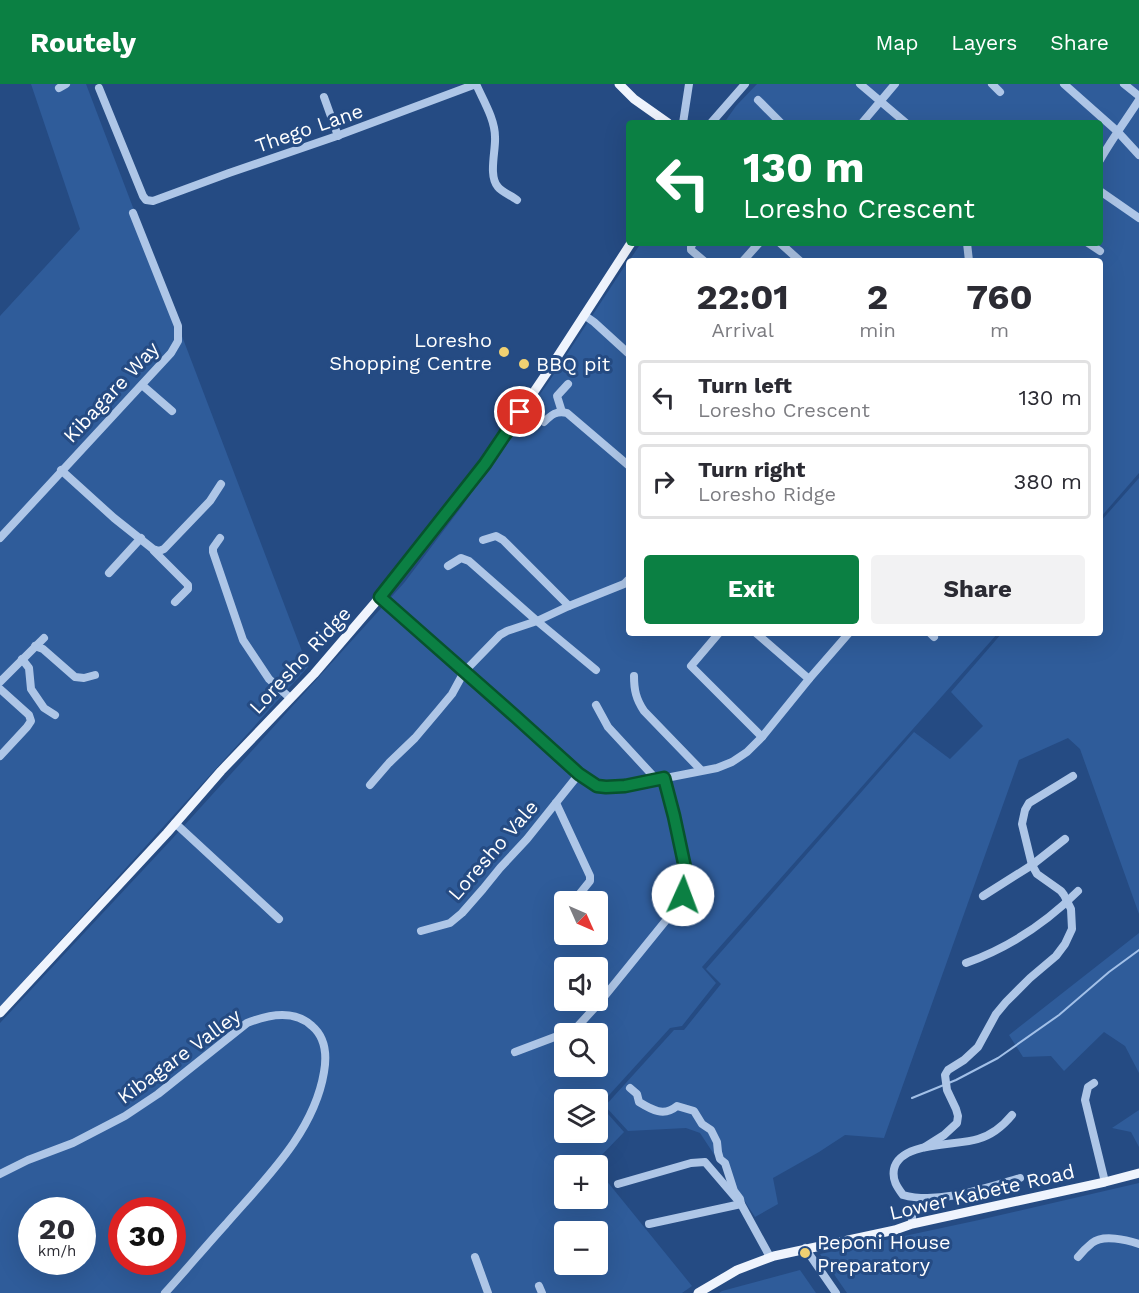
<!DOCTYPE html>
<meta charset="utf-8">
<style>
body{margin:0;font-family:"Work Sans",sans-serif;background:#f2f2f3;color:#2b2b33;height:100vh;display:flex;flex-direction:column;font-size:22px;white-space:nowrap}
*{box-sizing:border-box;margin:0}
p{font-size:20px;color:#7c7c81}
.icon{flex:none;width:33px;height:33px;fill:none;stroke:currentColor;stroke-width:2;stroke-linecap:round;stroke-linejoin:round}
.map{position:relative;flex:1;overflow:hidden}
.details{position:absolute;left:626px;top:174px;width:477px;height:378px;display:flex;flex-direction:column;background:#fff;border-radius:6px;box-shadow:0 6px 24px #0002}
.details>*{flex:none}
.guide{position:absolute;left:626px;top:36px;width:477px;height:126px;border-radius:6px;box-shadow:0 6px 24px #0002;background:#0b8043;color:#fff;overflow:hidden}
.needle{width:39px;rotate:135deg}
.buttons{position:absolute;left:554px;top:807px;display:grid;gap:12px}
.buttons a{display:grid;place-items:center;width:54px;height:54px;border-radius:6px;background:#fff;box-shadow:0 6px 24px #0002;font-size:30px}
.speed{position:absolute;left:18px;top:1113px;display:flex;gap:12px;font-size:30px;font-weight:700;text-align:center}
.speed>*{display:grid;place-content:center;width:78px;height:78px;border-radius:50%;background:#fff;box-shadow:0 6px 24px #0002;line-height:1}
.speed small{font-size:15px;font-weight:400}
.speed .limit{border:9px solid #d22;background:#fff;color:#111}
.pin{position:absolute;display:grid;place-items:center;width:51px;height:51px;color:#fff;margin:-26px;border:3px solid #fff;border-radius:50%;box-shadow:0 2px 6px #0007}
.me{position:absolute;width:66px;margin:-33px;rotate:2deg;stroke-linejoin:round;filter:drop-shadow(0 0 4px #0008)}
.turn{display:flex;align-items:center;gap:21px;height:126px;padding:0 18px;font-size:27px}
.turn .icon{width:78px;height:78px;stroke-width:2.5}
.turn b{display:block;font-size:42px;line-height:51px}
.eta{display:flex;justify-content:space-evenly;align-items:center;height:102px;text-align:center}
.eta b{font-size:36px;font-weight:700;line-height:42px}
.button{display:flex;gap:12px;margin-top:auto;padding:12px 18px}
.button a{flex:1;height:69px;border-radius:6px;background:#0b8043;color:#fff;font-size:24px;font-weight:700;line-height:69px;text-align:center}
.button a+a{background:#f2f2f3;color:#2b2b33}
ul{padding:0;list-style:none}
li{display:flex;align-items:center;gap:18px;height:75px;margin:0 12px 9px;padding:0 6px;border:3px solid #e1e1e2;border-radius:6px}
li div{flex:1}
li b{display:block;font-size:22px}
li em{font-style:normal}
header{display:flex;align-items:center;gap:36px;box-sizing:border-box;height:84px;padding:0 30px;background:#0b8043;color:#fff}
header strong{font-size:28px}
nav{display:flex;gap:33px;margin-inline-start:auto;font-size:21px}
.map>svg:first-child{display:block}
</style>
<header>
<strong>Routely</strong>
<nav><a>Map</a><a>Layers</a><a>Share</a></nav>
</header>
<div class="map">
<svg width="1139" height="1209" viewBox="0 0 1139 1209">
<rect width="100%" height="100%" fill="#254b83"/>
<g fill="#2f5c9a" fill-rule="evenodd">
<path d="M31 0H86L308 583 0 923V232L80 145Z"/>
<path d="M757 0H1139V389L1100 434V177H629L641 159H1100V39H724L736 22Z"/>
<path d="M628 177V549H998L702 883 716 899 682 942 670 944 600 1021 624 1048 593 1080 594 1081 564 1082V1114H597V1085L692 1202 682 1209H0V939L172 755 404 499 463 421 550 296ZM564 818H597V850H564ZM564 884H597V916H564ZM564 950H597V982H564ZM564 1016H597V1048H564ZM32 1126H82V1178H32ZM122 1126H172V1178H122ZM564 1148H597V1180H564Z"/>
<path d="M1139 394V830L1080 665 1068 654 1019 676 884 1054 845 1051 819 1068 773 1094 778 1120 755 1133 700 1049 686 1044 628 1047 605 1022 674 946H684L721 900 706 885 914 648 950 675 983 642 951 608 1002 549H1100V438Z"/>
<path d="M1139 849V989L1125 962 1104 948 1064 987 1051 972 1023 973 1009 951Z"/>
<path d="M1139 1026V1063L1131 1048 1112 1044Z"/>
<path d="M1139 1099V1209H847L820 1170 979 1136Z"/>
<path d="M800 1186 816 1209H719L722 1207Z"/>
</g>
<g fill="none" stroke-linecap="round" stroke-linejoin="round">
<path stroke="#a2c0e8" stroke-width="2" d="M912 1014 956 996 998 974 1059 931 1109 888 1139 866"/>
<g stroke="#aec6e7" stroke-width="8">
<path d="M476 0C483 16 495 35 495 53 496 66 488 92 498 103 502 108 512 112 517 116"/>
<path d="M860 0 906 39"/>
<path d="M992 0 1000 8"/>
<path d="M1064 0 1117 47 1139 71"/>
<path d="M1124 0 1139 12"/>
<path d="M59 4 66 0"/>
<path d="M99 4 143 112 146 116 153 117 229 89 334 53 476 0"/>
<path d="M324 13 338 52"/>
<path d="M758 16 781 39"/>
<path d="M683 39 689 0"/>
<path d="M711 39 745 0"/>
<path d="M862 39 895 0"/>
<path d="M1100 76C1112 55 1126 36 1139 16"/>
<path d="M1100 107 1139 134"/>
<path d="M693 159 691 163V166L704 177"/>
<path d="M780 159 800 177"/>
<path d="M967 159 969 177"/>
<path d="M1088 159 1100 167"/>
<path d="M743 177 759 159"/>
<path d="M584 231 594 238 628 269"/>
<path d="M142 301 172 327"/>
<path d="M562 328 557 312 568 300"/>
<path d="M544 338C551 331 557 326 567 329L628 381"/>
<path d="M61 386 114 434 153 465 159 467 164 465 210 417 221 400"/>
<path d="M0 454 171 269 178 257V242L133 129"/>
<path d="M220 454 213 464V468L243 556 269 595 290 614"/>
<path d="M483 456 496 452 503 456 569 522"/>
<path d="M154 467 188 501V505L175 518"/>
<path d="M448 482 461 474 469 477 537 537 596 586"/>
<path d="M109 489 141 454"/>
<path d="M380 513 516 633 579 690 597 702 606 703 625 702 717 684 732 678 747 668 762 653 809 595 849 549"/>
<path d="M719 549 691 582 762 653"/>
<path d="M756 549 809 595"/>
<path d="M930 549 934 553"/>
<path d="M35 562 43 565 75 593 84 594 95 591"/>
<path d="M22 575 29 584 31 605 44 624 55 631"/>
<path d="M634 592C634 606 636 615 644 627L701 686"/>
<path d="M0 598 44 554"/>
<path d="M0 605 29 631 31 637 27 643 0 672"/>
<path d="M596 621 608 643 656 695"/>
<path d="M370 701 389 679 415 654 437 628 452 610 464 588 500 551 507 547 537 537 569 522 624 500 628 496"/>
<path d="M556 719 590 792V797L573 818"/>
<path d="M175 739 279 835"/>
<path d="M983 812 1032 781 1065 755"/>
<path d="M421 847 450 839 462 829 483 805 500 784 527 755 579 690"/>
<path d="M966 879C1008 864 1046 839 1078 807"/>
<path d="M515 968 568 948 578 942 599 919 676 824C682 813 686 805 687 793L674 732 664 694"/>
<path d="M1094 999 1088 1003 1085 1016 1105 1098"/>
<path d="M630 1004 637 1010 639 1018C652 1026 664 1033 677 1022L694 1027 702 1040 711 1046 717 1058 718 1068 720 1075 725 1079 734 1107 740 1115 741 1120 649 1140"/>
<path d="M1012 1031C1003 1042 992 1051 978 1055 957 1062 900 1057 894 1085 892 1096 897 1103 903 1111 939 1121 985 1104 1020 1094"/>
<path d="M925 1063 944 1051 957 1039 958 1032 956 1025 947 1006 945 991 948 986 964 976 978 963 996 930 1006 918 1030 894 1056 872 1065 860 1072 845 1071 825 1064 811 1061 807 1037 790 1032 781 1022 740 1025 726 1029 719 1073 692"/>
<path d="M0 1090 28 1076 73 1059 125 1032 158 1010 247 939C267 931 294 925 312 942 326 954 327 971 324 988 314 1049 264 1096 226 1140 205 1163 186 1186 165 1209"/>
<path d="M618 1100 691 1079 705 1078 741 1120 770 1173"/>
<path d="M912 1124V1140"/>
<path d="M805 1164 836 1209"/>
<path d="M475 1173 488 1209"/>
<path d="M1078 1173C1082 1168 1087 1163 1092 1159 1103 1150 1127 1156 1139 1160"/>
<path d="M539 1202 542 1209"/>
</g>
<g stroke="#eff4fd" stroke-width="9">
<path d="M619 0 634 15 668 39"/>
<path d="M0 929 167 749 221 687 314 590 380 513 485 380 550 284 631 159"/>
<path d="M698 1209 737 1186 774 1172 895 1146 912 1140 1105 1098 1139 1089"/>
</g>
</g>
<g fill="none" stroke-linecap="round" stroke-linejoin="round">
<defs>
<path id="route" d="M520 328 485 380 380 513 516 633 579 690 597 702 606 703 625 702 664 694 674 732 687 793 686 802 683 811"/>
</defs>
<use href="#route" stroke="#07532c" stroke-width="15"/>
<use href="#route" stroke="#0b8043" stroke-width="10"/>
</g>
<g fill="#f1d172" stroke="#254b83" stroke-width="2">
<circle cx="504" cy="268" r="6"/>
<circle cx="524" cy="280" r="6"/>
<circle cx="805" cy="1169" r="6"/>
</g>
<g text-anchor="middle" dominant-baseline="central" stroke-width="6" stroke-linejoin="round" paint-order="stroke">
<g font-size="20" fill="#fff" stroke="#254b83">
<text transform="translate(309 44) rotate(-19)">Thego Lane</text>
<text transform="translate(111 308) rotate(-47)">Kibagare Way</text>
<text transform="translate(300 576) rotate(-47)">Loresho Ridge</text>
<text transform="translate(493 766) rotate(-49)">Loresho Vale</text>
<text transform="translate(179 972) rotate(-36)">Kibagare Valley</text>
<text transform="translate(982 1108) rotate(-13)">Lower Kabete Road</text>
</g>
<g font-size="20" fill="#fff" stroke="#254b83" text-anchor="start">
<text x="492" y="256" text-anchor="end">Loresho<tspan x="492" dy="23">Shopping Centre</tspan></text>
<text x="536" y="280">BBQ pit</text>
<text x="817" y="1158">Peponi House<tspan x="817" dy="23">Preparatory</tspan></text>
</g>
</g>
</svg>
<div class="buttons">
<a><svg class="needle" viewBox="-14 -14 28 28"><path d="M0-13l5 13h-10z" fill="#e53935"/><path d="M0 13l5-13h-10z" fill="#7c7c81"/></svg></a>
<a><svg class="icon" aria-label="sound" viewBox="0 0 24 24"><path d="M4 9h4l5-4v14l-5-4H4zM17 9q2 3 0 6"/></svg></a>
<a><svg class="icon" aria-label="search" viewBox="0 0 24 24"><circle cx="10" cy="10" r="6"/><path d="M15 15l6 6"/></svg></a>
<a><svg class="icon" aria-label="layers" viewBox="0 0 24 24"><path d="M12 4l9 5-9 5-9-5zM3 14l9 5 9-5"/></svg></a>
<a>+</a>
<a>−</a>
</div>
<div class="speed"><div>20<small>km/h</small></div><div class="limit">30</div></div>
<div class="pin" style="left:520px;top:328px;background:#d93025"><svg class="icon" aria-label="arrive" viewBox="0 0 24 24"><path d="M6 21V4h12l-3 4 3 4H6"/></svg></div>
<svg class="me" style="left:683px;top:811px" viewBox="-20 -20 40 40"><circle r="19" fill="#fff"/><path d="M0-13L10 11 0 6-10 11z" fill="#0b8043"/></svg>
<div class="guide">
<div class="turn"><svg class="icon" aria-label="left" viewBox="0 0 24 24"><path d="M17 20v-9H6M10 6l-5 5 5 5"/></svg><div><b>130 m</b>Loresho Crescent</div></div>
</div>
<section class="details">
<div class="eta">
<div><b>22:01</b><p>Arrival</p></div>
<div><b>2</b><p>min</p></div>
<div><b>760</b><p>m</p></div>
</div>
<ul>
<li><svg class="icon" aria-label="left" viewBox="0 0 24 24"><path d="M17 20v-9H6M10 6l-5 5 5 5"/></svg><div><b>Turn left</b><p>Loresho Crescent</p></div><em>130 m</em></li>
<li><svg class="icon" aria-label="right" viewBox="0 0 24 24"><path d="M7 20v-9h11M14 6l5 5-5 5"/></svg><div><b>Turn right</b><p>Loresho Ridge</p></div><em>380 m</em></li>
</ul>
<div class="button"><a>Exit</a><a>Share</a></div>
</section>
</div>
